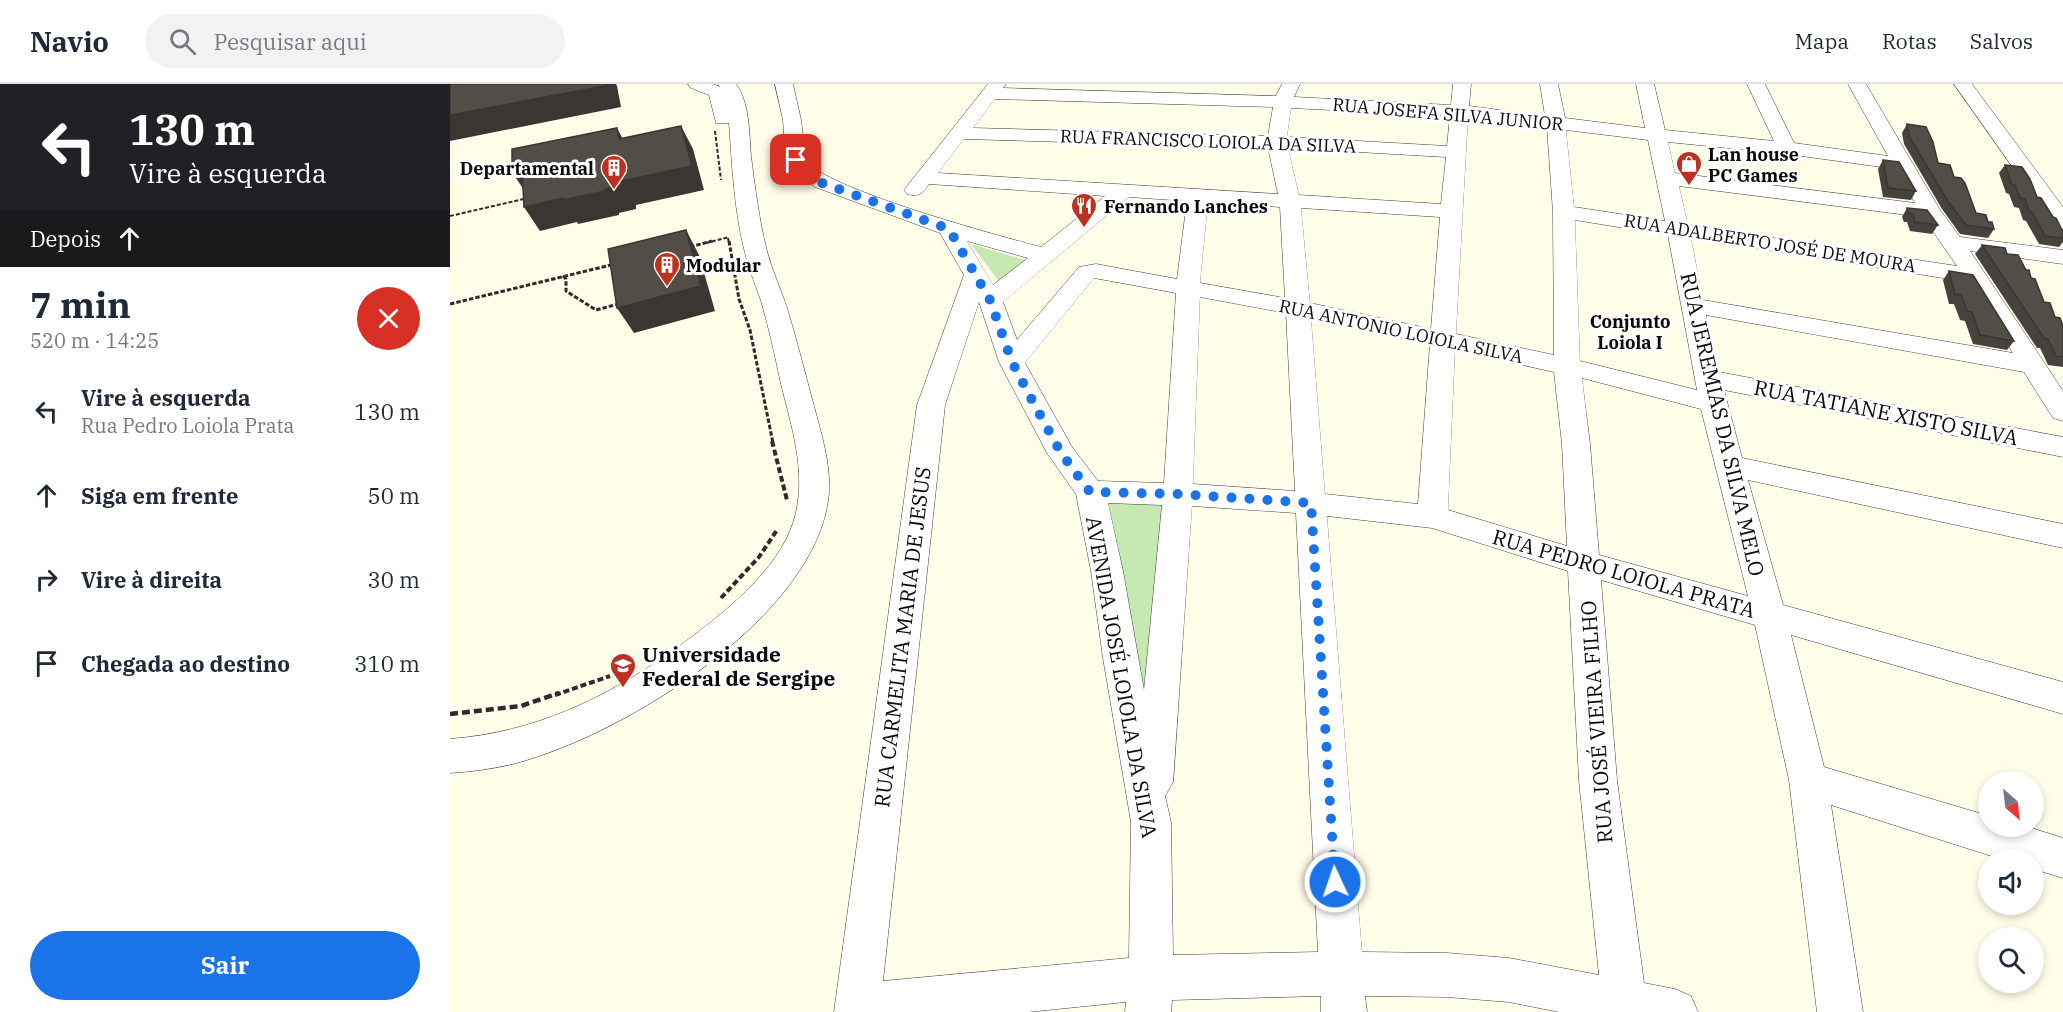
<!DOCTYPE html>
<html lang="pt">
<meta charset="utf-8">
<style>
body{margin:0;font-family:"IBM Plex Serif",serif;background:#f2f2f3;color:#1f2937;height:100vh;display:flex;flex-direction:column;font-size:22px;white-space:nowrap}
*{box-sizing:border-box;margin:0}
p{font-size:20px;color:#747a83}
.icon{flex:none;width:33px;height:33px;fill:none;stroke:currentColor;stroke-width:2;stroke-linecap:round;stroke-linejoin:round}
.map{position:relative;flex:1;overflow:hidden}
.details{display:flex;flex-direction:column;background:#fff;width:450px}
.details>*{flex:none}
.top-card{background:#202124;color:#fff;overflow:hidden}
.needle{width:39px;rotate:152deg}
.controls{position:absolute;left:1528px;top:687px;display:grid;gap:12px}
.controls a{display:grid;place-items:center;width:66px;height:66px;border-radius:50%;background:#fff;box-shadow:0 3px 9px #0003;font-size:30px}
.pin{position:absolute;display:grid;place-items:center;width:51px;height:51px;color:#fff;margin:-26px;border-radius:12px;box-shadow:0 3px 9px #0006}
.me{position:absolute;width:66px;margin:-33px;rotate:357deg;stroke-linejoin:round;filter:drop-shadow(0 0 4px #0008)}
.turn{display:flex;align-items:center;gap:21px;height:126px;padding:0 30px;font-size:27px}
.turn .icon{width:78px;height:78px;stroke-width:2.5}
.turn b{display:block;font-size:42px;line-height:51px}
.then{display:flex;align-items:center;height:57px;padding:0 30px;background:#0003;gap:12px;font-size:22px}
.round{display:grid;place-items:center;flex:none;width:63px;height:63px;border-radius:32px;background:#f2f2f3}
.headline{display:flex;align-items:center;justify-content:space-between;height:102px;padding:0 30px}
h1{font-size:36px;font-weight:700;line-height:45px}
.button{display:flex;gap:12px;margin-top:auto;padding:12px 30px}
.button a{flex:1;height:69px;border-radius:36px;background:#1a73e8;color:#fff;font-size:24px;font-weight:700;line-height:69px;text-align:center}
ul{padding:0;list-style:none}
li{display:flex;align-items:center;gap:18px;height:84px;padding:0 30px}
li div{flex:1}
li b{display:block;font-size:22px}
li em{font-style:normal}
header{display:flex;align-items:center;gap:36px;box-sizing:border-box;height:84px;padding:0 30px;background:#fff;border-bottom:2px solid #e0e1e3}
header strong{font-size:28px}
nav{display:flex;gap:33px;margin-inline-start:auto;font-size:21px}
.search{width:420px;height:54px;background:#f2f2f3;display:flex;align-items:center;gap:15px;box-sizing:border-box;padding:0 21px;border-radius:33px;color:#747a83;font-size:22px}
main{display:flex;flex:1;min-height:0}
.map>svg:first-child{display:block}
</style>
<header>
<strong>Navio</strong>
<div class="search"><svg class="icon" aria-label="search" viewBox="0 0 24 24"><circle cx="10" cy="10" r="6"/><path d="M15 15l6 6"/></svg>Pesquisar aqui</div>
<nav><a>Mapa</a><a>Rotas</a><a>Salvos</a></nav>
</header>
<main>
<section class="details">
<div class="top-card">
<div class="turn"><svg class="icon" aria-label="left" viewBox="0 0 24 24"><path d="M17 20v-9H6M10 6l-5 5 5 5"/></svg><div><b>130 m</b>Vire à esquerda</div></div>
<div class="then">Depois<svg class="icon" aria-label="ahead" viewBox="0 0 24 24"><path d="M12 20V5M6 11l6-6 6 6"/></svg></div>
</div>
<div class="headline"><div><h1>7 min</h1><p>520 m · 14:25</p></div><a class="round" style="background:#d93025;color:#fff"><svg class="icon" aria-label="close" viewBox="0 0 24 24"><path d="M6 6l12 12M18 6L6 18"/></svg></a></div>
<ul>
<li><svg class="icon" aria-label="left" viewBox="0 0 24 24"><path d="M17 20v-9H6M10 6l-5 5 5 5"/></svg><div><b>Vire à esquerda</b><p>Rua Pedro Loiola Prata</p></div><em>130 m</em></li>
<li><svg class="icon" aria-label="ahead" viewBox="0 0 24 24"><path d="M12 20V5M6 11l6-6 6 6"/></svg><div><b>Siga em frente</b></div><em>50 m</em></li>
<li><svg class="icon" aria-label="right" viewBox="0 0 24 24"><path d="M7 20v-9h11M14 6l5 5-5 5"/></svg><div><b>Vire à direita</b></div><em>30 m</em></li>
<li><svg class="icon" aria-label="arrive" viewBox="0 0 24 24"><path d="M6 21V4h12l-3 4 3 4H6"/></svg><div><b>Chegada ao destino</b></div><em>310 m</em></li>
</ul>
<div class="button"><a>Sair</a></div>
</section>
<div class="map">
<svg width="1613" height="928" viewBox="0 0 1613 928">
<rect width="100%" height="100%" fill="#fffee8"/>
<g fill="#c5e9b1">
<path d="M521 160 578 177 550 199Z"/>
<path d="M714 415 701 641 653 418Z"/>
</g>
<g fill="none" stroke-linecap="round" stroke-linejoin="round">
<defs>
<g id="minor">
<path d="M238 0H263L270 3 268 0H286C300 20 299 48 301 72 305 103 309 136 317 167 322 187 331 205 337 224 347 256 355 290 364 322 371 349 381 380 379 409 369 527 189 640 86 673 58 683 29 687 0 689V655C86 648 154 615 224 566 265 536 320 495 340 447 360 399 343 348 331 300 325 272 319 244 311 217 305 199 298 183 294 165 284 124 282 81 279 39H266L259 11 241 4Z"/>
<path d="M325 0H343L351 36 356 76C372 104 552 153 591 163L655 112 479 100C472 110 469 113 457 110L454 106 538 0H556L553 4 826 12 832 0H850L844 13 1001 21 1003 0H1021L1019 22 1095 32 1090 0H1108L1115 34 1195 44 1186 0H1204L1215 46 1324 57 1297 0H1315L1344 59 1438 72 1398 0H1416L1490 126 1510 153 1613 166V180L1520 167 1613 307V337L1603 334 1574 288 1256 231 1269 288 1613 353V373L1274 306 1292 374 1613 440V464L1298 396 1333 521 1613 598V630L1341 551 1374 683 1539 732V742H1575L1613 754V794L1584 785V776H1554L1381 721 1413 928H1367L1339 696 1305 541 1151 496 1167 696 1194 899 1225 905 1241 912 1248 928H1109L1059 918 997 913 915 912 917 928H871V912L722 916 721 928H675L676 918 578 928H384L467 321 514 191 490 149 365 103 344 89 336 76 333 36ZM545 15 823 23 818 52 523 44ZM841 24 1000 32 997 62 837 53ZM1018 34 1097 43 1103 128 1104 271 1006 250ZM1116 46 1198 56 1215 137 1124 123ZM514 55 818 64 828 110 488 89ZM1218 58 1337 70 1446 85 1465 119 1225 89ZM838 64 996 73 991 120 849 111ZM1229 102 1473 133 1507 182 1238 141ZM679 113 737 117 727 195 646 180 629 183 567 256 553 218ZM758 118 830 123 835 214 750 199ZM851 124 990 133 981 245 860 219ZM1125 136 1218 151 1247 306 1130 277ZM1241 154 1518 198 1563 269 1253 216ZM517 157 578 174 543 201ZM644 194 726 209 714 399 648 397 622 363 575 279ZM750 213 836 229 845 407 743 400ZM529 218 549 278 597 369 626 410 641 487 653 574 681 738 679 874 433 897 495 321ZM861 234 980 260 968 420 875 410ZM1005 266 1104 288 1112 360 1117 462 998 426ZM1132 294 1251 325 1298 512 1149 471 1140 360ZM658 419 712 421 694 606 673 487ZM742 422 846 429 868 868 723 871 721 738 715 712 723 698ZM877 432 982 444 1118 487 1129 696 1149 891 1059 874 997 869 912 868Z"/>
<path d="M1504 0H1522L1613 123V145L1605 143Z"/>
</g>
</defs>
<use href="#minor" stroke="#3d3d3d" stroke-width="1"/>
<g stroke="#2c2c2c" stroke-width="2" stroke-dasharray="4 2" stroke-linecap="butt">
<path d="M265 47 271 96"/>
<path d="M0 132 78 114"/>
<path d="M278 154 279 159"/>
<path d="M256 159 279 153"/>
</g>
<g stroke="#2c2c2c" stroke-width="3" stroke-dasharray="4.5 2" stroke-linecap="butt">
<path d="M279 157 289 215 300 246 323 359"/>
<path d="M240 163 262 157"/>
<path d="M113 192 116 195V207L146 226 172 219"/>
<path d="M0 220 165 180"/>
</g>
<g stroke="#2c2c2c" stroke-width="4" stroke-dasharray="6 3" stroke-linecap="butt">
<path d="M322 357 337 416"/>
<path d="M271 514 309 473 327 446"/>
<path d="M105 611 160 592"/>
</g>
<path stroke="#2c2c2c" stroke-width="4.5" stroke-dasharray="8 4" stroke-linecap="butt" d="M0 630 71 622 109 609"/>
<use href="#minor" fill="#fff" fill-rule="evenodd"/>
</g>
<g fill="#47423d">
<path d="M1457 40 1488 79 1504 93 1526 129 1538 138 1544 145 1538 154 1510 150 1492 125 1454 60 1452 49Z"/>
<path d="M1433 76 1466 107 1461 116 1433 113 1428 85Z"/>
<path d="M1555 81 1587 113 1613 148V158L1609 163 1589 160 1576 137 1573 136 1569 124 1564 123 1559 110 1556 109 1549 89Z"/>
<path d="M1457 124 1488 141 1482 150 1460 147 1457 138H1454L1452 133Z"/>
<path d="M1532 161 1557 170 1576 186 1594 218 1605 233 1613 242V283L1598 281 1590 264H1587L1525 170Z"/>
<path d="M1499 187 1564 257 1557 266 1523 260 1515 237 1510 236 1504 220H1499L1493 196Z"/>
</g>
<g fill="#3a3632">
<path d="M159 0H166L167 2 171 23 0 57V31Z"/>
<path d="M231 42 243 65 254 106 186 121V125L169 129V131L128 140 127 138 90 147 74 123 155 105 172 97Z"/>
<path d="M167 44 179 67 169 55Z"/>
<path d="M72 86 78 112 62 88Z"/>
<path d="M236 146 249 171 265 227 184 249 167 224Z"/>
</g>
<g fill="#534d47" stroke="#3a3632" stroke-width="1.5">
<path d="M0 0H159V1L0 31Z"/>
<path d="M1457 40 1476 43 1483 58 1488 79 1500 81 1504 93 1511 94 1515 99 1526 129 1536 131 1538 138H1542L1544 145 1516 141 1497 116 1459 52Z"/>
<path d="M231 42 242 82 172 97 173 101 155 105V107L113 116V114L74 123 72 86 62 88V65L167 44 169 55Z"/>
<path d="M1433 76 1449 78 1466 107 1438 104Z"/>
<path d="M1555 81 1572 83 1580 95 1587 113 1591 114 1603 133 1606 134 1613 148V154L1595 152 1582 128 1579 127 1575 115 1570 114 1565 101H1562Z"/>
<path d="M1457 124 1477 126 1488 141 1465 138 1463 130 1459 129Z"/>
<path d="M236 146 251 202 167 224 158 165Z"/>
<path d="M1532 161 1555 164 1557 170 1568 171 1576 186H1579L1581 194 1585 195 1594 218 1600 219 1605 233 1610 234 1613 242V273L1606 272 1598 255 1594 254Z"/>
<path d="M1499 187 1523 191 1564 257 1530 251 1522 228 1517 227 1511 211 1505 210Z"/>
</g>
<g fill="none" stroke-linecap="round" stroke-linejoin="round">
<path stroke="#1a73e8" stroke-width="10" stroke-dasharray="0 18" d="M346 76 351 85 372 99 499 145 540 216 562 278 583 318 611 369 640 408 728 410 861 419 885 798"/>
</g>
<defs>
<symbol id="shop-pin" viewBox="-11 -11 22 30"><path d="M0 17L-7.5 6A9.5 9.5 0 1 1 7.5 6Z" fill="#bd3120" stroke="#fff"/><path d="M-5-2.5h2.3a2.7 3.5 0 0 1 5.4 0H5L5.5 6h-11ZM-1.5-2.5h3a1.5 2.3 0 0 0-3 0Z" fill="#fff"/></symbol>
<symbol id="building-pin" viewBox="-11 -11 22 30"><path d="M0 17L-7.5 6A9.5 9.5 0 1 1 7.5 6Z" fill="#bd3120" stroke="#fff"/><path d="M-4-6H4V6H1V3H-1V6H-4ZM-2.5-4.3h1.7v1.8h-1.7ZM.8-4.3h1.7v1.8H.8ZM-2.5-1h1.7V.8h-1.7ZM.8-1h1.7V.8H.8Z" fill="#fff"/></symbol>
<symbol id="restaurant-pin" viewBox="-11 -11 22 30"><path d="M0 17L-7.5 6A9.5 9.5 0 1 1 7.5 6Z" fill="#bd3120" stroke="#fff"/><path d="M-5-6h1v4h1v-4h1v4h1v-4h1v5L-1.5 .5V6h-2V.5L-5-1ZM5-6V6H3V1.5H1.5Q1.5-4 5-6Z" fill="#fff"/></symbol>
<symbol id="university-pin" viewBox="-11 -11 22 30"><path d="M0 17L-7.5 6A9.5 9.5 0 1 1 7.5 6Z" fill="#bd3120" stroke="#fff"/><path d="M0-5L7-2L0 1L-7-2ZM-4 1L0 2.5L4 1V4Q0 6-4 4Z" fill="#fff"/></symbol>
</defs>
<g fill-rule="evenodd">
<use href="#shop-pin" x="1224" y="65" width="30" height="40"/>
<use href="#building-pin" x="149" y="69" width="30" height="40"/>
<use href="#restaurant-pin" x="619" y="107" width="30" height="40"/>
<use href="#building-pin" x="202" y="166" width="30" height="40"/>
<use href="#university-pin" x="158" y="567" width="30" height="40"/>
</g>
<g text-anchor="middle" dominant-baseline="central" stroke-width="6" stroke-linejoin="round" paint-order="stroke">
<g font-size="18" fill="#0a0a0a" stroke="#fff">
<text transform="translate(998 30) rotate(5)">RUA JOSEFA SILVA JUNIOR</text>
<text transform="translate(758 57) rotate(2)">RUA FRANCISCO LOIOLA DA SILVA</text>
<text transform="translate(1320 159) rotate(9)">RUA ADALBERTO JOSÉ DE MOURA</text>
<text transform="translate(951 247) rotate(12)">RUA ANTONIO LOIOLA SILVA</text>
</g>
<g font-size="18" font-weight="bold" fill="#0a0a0a" stroke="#fff" text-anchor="start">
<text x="1258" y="70">Lan house<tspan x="1258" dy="21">PC Games</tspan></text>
<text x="144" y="84" text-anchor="end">Departamental</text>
<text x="654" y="122">Fernando Lanches</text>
<text x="236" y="181">Modular</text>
</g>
<g font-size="18" font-weight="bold" fill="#0a0a0a" stroke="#fff">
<text x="1180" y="237">Conjunto<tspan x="1180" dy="21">Loiola I</tspan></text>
</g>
<g font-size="21" fill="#0a0a0a" stroke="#fff">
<text transform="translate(1436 328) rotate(11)">RUA TATIANE XISTO SILVA</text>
<text transform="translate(1273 340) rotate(77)">RUA JEREMIAS DA SILVA MELO</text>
<text transform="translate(1174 489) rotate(16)">RUA PEDRO LOIOLA PRATA</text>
<text transform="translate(452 553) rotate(-83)">RUA CARMELITA MARIA DE JESUS</text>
<text transform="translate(672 593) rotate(80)">AVENIDA JOSÉ LOIOLA DA SILVA</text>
<text transform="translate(1146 638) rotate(-94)">RUA JOSÉ VIEIRA FILHO</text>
</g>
<g font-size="21" font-weight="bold" fill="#0a0a0a" stroke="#fff" text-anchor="start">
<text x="192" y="570">Universidade<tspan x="192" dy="24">Federal de Sergipe</tspan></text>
</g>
</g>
</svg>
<div class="controls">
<a><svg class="needle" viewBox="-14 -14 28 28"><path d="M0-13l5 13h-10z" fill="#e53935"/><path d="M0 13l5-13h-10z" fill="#747a83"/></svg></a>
<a><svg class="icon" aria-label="sound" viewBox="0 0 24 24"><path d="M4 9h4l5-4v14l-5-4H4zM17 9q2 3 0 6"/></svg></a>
<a><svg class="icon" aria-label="search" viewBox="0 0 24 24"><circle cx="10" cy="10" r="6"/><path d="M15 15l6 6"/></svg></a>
</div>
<div class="pin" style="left:346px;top:76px;background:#d93025"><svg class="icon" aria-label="arrive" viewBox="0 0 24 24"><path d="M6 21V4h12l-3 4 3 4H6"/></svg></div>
<svg class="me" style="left:885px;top:798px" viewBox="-20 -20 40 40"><circle r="17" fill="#1a73e8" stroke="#fff" stroke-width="3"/><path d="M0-11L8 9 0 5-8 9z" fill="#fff"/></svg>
</div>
</main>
